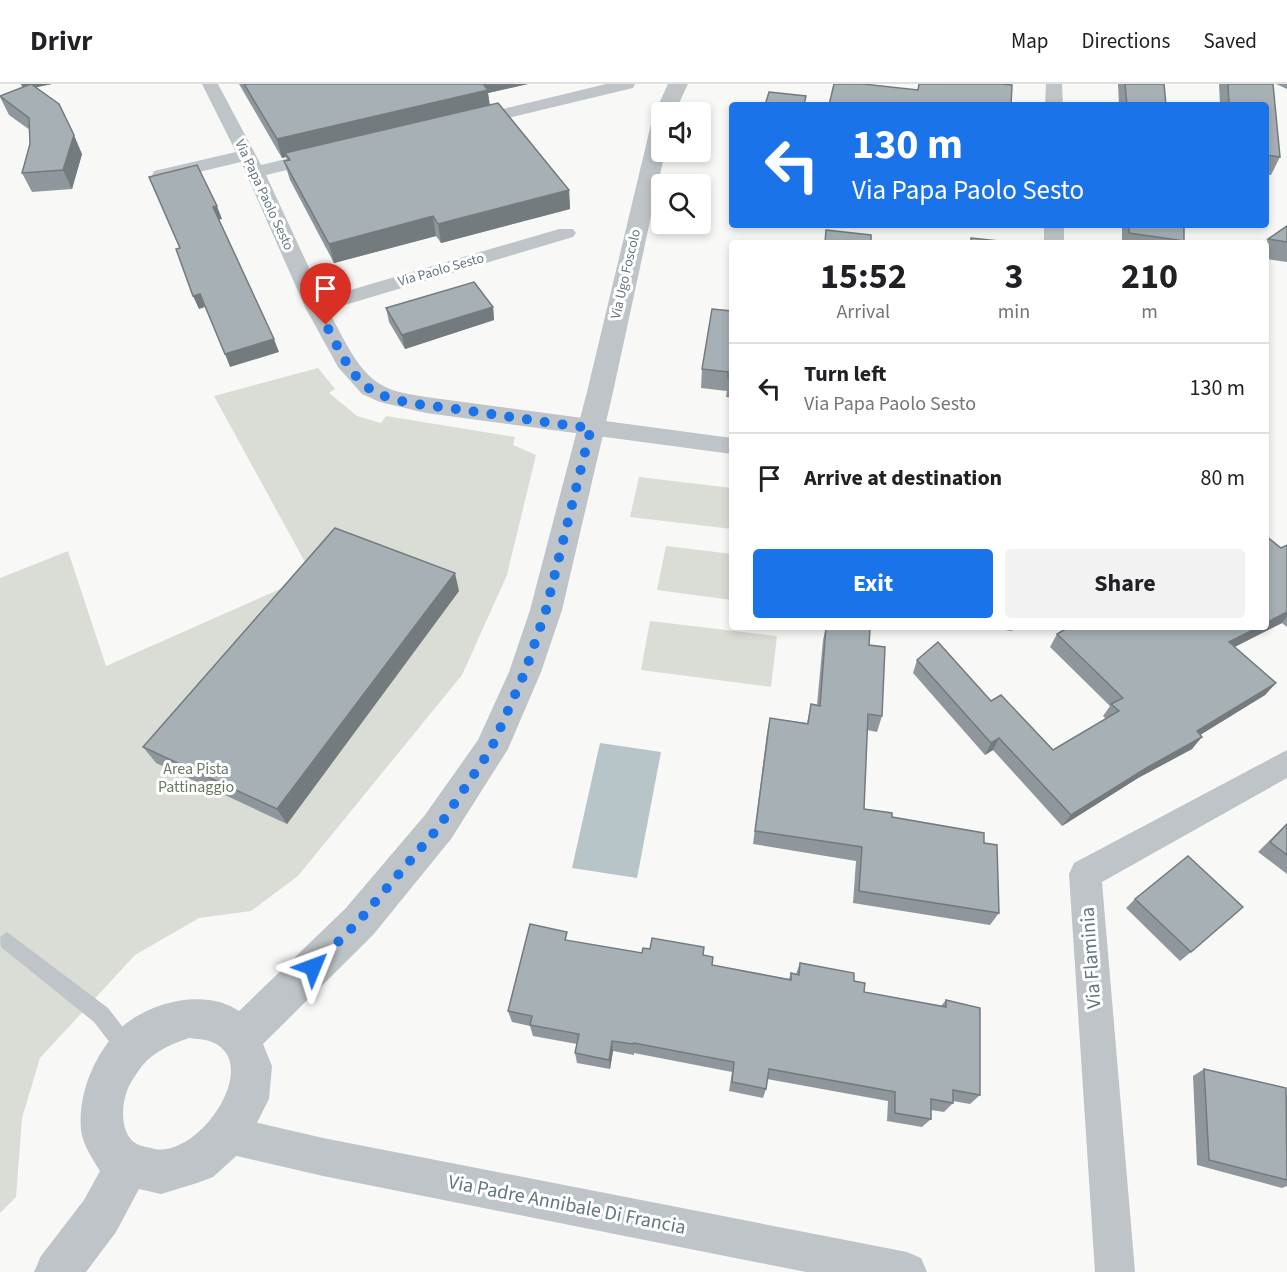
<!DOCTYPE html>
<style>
body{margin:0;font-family:"Source Sans 3",sans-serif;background:#f2f2f2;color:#202124;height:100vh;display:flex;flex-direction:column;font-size:22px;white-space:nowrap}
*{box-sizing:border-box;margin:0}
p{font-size:20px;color:#757577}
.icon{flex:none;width:33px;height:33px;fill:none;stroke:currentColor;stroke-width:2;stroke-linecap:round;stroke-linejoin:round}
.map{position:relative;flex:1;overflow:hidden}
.panel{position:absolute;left:729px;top:156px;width:540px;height:390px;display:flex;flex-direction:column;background:#fff;border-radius:6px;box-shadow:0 3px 9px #0003}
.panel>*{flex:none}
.banner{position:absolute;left:729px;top:18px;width:540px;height:126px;border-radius:6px;box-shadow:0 3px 9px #0003;background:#1a73e8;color:#fff;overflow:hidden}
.fabs{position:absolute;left:651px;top:18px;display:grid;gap:12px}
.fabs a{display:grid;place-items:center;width:60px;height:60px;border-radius:6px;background:#fff;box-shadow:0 3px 9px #0003;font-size:30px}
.pin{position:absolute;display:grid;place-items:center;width:51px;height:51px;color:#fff;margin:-62px -26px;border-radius:50% 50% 50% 0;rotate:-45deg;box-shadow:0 0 6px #0007}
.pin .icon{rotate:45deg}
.me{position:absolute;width:66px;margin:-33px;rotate:46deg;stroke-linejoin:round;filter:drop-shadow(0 0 4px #0008)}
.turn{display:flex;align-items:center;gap:21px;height:126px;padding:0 24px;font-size:27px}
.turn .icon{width:78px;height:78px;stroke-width:2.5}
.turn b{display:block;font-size:42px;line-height:51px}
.eta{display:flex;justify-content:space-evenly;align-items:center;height:102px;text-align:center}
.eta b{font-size:36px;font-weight:700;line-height:42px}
.cta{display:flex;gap:12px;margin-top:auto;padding:12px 24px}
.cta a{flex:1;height:69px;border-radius:6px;background:#1a73e8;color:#fff;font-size:24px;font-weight:700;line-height:69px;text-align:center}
.cta a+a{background:#f2f2f2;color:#202124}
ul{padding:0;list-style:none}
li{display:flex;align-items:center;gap:18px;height:90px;padding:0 24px;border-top:2px solid #e0e0e0}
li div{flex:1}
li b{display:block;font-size:22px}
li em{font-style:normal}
header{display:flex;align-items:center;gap:36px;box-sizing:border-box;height:84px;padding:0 30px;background:#fff;border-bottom:2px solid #e0e0e0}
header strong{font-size:28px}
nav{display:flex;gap:33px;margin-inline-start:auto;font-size:21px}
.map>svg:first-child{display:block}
</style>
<header>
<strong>Drivr</strong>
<nav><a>Map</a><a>Directions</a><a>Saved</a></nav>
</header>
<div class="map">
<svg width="1287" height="1188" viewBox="0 0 1287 1188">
<rect width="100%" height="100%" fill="#f8f8f6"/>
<g fill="#d9ddd5">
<path d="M318 284 335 305 329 309 357 332 381 339 386 332 515 353 513 361 536 371 507 491 462 591 298 792 251 827 199 834 135 871 40 974 22 1034 16 1113 0 1129V494L68 467 106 582 312 491 214 312Z"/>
<path d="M639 393 732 404V445L630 433Z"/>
<path d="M666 462 732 470V516L657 506Z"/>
<path d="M650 537 777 552 771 603 641 586Z"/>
</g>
<path fill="#b7c5c8" d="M600 659 661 668 637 794 572 784Z"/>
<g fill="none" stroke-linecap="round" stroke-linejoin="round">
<path fill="#bfc4c8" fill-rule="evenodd" d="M7 848 108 924 135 959 137 966 135 973 128 975 121 973 94 938 1 863 0 853Z"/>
<g fill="#bfc4c8" fill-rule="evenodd">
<path d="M202 0H218L261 81 323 66 329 68 332 72 329 76 266 91 323 214 559 145H573L576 149 573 153 328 226C341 249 357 287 380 300 394 309 411 310 426 313L732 354V370L426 329 380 318 362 310 338 283 305 223 241 78 161 97 154 95 152 91 154 87 236 68Z"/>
<path d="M606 0H635L633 4 471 43 465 42 462 38 465 34Z"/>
<path d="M1046 0H1062L1063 21H1045Z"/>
<rect x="1044" y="141" width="20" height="18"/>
<path d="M1287 666V694L1102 798 1135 1188H1095L1069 790 1074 779Z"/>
<path d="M228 1032 323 1054 907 1168 921 1174 927 1188H806L323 1092 228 1070 215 1064 209 1051 215 1038Z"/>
</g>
<path fill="#bfc4c8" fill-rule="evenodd" d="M668 0H688L675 28H662V68H665L613 308 562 526 541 588 508 665 451 755 373 851 263 960 272 982 269 1015 243 1066 213 1093 197 1099 161 1110 139 1105 116 1148 86 1188H34L41 1172 84 1116 100 1087C93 1076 82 1059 81 1046 78 1013 92 977 113 952 139 920 203 902 239 927L345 825 425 731 478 656 509 588 530 526 587 308 652 36 657 31 655 28ZM189 954C196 955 205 955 212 958 263 979 200 1074 154 1065 149 1063 142 1063 137 1060 121 1052 121 1025 126 1010 128 1001 137 989 142 982 154 967 172 960 189 954Z"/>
</g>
<g fill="#8f979c">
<path d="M21 0H52L35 3 82 70 72 105 32 108 22 89 30 60V46L9 31 0 13 23 4Z"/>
<path d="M239 0H528L488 9 490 21 569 106 570 125 441 159 436 152 334 179 290 96 284 77H287L286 73 282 74Z"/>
<path d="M1118 0H1164L1166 21H1119Z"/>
<path d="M1219 0H1273L1280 73 1271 91H1266V21H1220Z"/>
<path d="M1276 0H1287V5Z"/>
<path d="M1122 141H1184V157L1183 159H1122Z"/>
<path d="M1287 142V178L1266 175V159L1268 155Z"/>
<path d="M493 223 494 236 405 265 389 238 386 224Z"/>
<path d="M732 227V314L726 313 727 307 701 304 702 285Z"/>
<path d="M1287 461V543L1282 539 1234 563 1276 599 1265 611 1200 651 1192 665 1138 694 1062 742 993 666 985 671 913 589 917 576 991 617 1053 666 1106 635 1103 632 1110 622 1050 563 1057 550Z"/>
<path d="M459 507 287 740 156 679 143 663Z"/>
<path d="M826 543H853L869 561 882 632 877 648 867 646 864 725 984 759 999 829 990 841 853 819 856 777 753 760 767 649 770 634 807 639 811 620 817 621 823 556Z"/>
<path d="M985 543H1014L1012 547Z"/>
<path d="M1287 739V790L1258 768Z"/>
<path d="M1135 815 1191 868 1180 877 1126 824Z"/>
<path d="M569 857 642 869 703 871 712 881 789 895 791 889 796 890 800 879 854 897 864 908 941 922 946 916 980 1011 970 1020 953 1017V1019L944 1028 931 1026V1035L922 1043 887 1037 888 1017 767 995 766 1005 763 1014 729 1007 732 988 634 969V971L613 967 610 985 577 979 575 969 577 960 533 952 530 942 512 938 508 927Z"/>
<path d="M1204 985 1287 1011V1102L1282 1104 1197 1081 1193 992Z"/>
</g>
<g fill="#747b7f">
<path d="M21 0H52L24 6Z"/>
<path d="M478 0H528L488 9 490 25 285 69 286 73 282 74 277 55Z"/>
<path d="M74 51 82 70 72 105 63 86Z"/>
<path d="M569 106 570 125 441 159 438 140Z"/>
<path d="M217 122 222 135 218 136 213 123Z"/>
<path d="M433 132 436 152 334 179 329 160Z"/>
<path d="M200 210 205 223 199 225 193 212Z"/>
<path d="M493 223 494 236 405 265 402 251Z"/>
<path d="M274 255 279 268 230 283 225 270Z"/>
<path d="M455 489 459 507 287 740 277 725Z"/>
<path d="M1287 528V532L1282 539 1219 571 1229 558 1259 543H1266V539Z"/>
<path d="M1276 599 1265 611 1187 659 1197 647Z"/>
<path d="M1202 653 1192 665 1138 694 1062 742 1071 731 1148 683Z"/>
<path d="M999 654 993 666 985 671 991 659Z"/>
<path d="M612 957 613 967 610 985 609 976Z"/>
</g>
<g fill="#a6b0b5" stroke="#747b7f" stroke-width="1.5">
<path d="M31 0 59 20 74 51 63 86 22 89 30 60 29 34 0 12Z"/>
<path d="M244 0H483L488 6 277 55Z"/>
<path d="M834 0H863L918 6 919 0H1002L1012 1 1011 21H829Z"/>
<path d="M1125 0H1164L1166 21H1127Z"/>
<path d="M1228 0H1273L1280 73 1266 71V21H1229Z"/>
<path d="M769 8 806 12 804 21H765Z"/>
<path d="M498 19 569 106 438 140 433 132 329 160 284 77 290 76 285 69Z"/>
<path d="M197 81 217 122 213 123 274 255 225 270 200 210 193 212 176 165 180 164 149 93Z"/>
<path d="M1129 141H1184V157L1129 149Z"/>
<path d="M1287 142V158L1268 155Z"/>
<path d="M826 146 871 151V159H825Z"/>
<path d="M971 154 1018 159H971Z"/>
<path d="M474 198 493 223 402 251 386 224Z"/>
<path d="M712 225 732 227V294H728V288L702 285Z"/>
<path d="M335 444 455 489 277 725 143 663Z"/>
<path d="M1266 452 1281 464 1287 461V528L1266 539Z"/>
<path d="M826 543H853L870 545 869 561 885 563 882 632 868 630 864 725 892 729V733L984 749V759L997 761 999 829 859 807 862 763 755 747 770 634 808 640 811 620 820 622Z"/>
<path d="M1069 543H1259L1229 558 1276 599 1197 647 1202 653 1148 683 1071 731 999 654 991 659 917 576 938 558 991 617 1001 611 1053 666 1119 627 1111 620 1123 614 1057 550Z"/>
<path d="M1287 740V771L1270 758Z"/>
<path d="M1188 772 1243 823 1191 868 1135 815Z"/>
<path d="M530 840 567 848 565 856 642 869 643 864 650 865 652 854 704 863 703 871 713 873 712 881 791 896V889L799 891 800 879 854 889V897L865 899 864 908 946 923V916L980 924V1011L953 1006V1019L931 1015V1035L895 1029V1008L769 985 766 1005 732 998 734 978 634 959 633 960 612 957 609 976 575 969 579 950 530 941 532 932 508 927Z"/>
<path d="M1204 985 1286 1004 1287 1096 1209 1076Z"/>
</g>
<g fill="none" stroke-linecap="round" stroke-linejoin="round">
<path stroke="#1a73e8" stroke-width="10" stroke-dasharray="0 18" d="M313 883 358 838 438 744 491 665 525 588 546 526 591 344C548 339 506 332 463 326 437 322 392 320 370 305 349 291 338 262 326 241"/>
</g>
<g text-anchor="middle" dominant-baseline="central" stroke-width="6" stroke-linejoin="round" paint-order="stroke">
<g font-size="14" fill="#647680" stroke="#fff">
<text transform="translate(264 111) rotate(65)">Via Papa Paolo Sesto</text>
<text transform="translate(441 186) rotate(-16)">Via Paolo Sesto</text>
<text transform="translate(626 190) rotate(-77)">Via Ugo Foscolo</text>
</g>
<g font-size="16" fill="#687963" stroke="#fff">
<text x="196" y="685">Area Pista<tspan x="196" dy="18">Pattinaggio</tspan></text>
</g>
<g font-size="20" fill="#647680" stroke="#fff">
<text transform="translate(1091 874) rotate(-94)">Via Flaminia</text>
<text transform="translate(567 1121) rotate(11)">Via Padre Annibale Di Francia</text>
</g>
</g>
</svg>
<div class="fabs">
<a><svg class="icon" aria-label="sound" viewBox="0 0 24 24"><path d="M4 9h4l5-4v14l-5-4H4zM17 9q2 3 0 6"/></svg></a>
<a><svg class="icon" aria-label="search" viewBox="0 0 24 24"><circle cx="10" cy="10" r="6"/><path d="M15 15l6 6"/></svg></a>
</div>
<div class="pin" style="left:326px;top:241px;background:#d93025"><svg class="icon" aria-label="arrive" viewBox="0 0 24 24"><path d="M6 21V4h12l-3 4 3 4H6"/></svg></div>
<svg class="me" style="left:313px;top:883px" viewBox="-20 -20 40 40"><path d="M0-17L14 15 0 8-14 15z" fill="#1a73e8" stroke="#fff" stroke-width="4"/></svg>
<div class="banner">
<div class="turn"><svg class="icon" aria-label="left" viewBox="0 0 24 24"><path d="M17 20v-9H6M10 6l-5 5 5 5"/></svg><div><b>130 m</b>Via Papa Paolo Sesto</div></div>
</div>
<section class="panel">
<div class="eta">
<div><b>15:52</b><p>Arrival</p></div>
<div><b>3</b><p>min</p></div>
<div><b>210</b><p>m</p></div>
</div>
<ul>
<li><svg class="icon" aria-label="left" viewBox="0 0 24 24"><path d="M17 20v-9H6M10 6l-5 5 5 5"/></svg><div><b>Turn left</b><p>Via Papa Paolo Sesto</p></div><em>130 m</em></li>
<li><svg class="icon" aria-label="arrive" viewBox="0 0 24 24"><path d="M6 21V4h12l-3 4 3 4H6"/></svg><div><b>Arrive at destination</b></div><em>80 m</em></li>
</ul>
<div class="cta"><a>Exit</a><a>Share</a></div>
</section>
</div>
